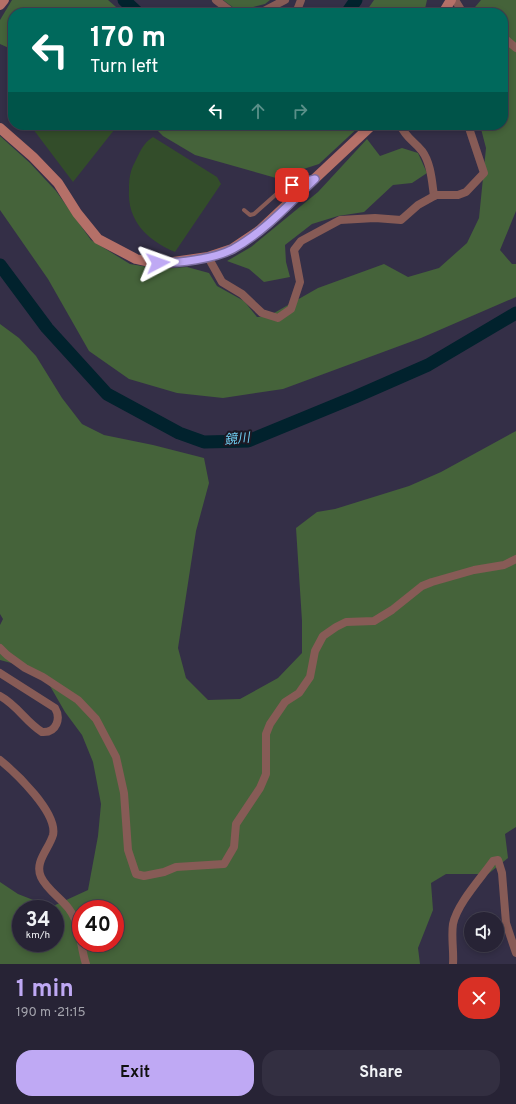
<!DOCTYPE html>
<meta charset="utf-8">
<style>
body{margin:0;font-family:Overpass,"Noto Sans JP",sans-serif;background:#332f41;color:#f1f3f6;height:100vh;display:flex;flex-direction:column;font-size:15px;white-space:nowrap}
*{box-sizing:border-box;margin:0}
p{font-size:13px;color:#a4a4ad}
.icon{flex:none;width:22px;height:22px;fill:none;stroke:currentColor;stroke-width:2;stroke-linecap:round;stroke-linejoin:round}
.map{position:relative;height:964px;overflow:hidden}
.side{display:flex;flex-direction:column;background:#272335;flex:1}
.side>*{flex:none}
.banner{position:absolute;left:8px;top:8px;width:500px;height:122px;border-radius:16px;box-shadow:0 2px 6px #0003,0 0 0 1px #434050;background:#00695c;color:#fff;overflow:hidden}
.tools{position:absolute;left:464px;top:912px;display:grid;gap:8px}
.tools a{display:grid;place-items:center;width:40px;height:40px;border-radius:50%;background:#272335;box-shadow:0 2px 6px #0003,0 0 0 1px #434050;font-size:20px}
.speed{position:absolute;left:12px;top:900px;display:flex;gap:8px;font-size:20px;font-weight:700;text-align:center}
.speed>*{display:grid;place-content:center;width:52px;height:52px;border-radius:50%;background:#272335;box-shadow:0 2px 6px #0003,0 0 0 1px #434050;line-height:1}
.speed small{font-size:10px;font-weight:400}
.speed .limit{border:6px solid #d22;background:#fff;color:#111}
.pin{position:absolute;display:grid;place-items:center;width:34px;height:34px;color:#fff;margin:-17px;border-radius:8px;box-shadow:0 2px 6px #0006}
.me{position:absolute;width:44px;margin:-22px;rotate:86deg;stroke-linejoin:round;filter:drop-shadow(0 0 3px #0008)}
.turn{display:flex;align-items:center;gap:14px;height:84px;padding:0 16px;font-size:18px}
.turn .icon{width:52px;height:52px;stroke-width:2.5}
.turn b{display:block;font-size:28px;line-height:34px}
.lanes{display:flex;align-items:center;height:38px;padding:0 16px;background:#0003;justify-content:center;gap:20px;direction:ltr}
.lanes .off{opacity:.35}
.round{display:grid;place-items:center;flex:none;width:42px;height:42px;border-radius:16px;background:#332f41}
.summary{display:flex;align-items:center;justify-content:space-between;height:68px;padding:0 16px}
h1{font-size:24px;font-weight:700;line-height:30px;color:#bfa9f4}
.action{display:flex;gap:8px;margin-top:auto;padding:8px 16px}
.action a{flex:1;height:46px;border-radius:16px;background:#bfa9f4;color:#111;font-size:16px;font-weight:700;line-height:46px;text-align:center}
.action a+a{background:#332f41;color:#f1f3f6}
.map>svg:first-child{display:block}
</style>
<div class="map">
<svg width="516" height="964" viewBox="0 0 516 964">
<rect width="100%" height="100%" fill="#342f47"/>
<g fill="#334d2a">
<path d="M30 125H118L73 182Z"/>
<path d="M153 137 217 177 221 184 175 252C147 240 127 221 129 189 129 179 130 171 135 162 140 152 143 143 153 137Z"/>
</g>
<g fill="#45633a" fill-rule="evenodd">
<path d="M12 0H108L123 13H13V48L11 49 0 44V20Z"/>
<path d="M223 0H270L265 4 238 11Z"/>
<path d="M374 0H427L424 13H365Z"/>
<path d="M481 0H516V211L500 250 512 264H516V297L421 338 283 389 223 398 177 393 129 379 89 351 48 279 0 210V136L30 163 56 191 91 240 130 264 160 269 187 267 209 273 217 286 244 301 257 317H267L318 288 384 264 408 277 439 268 467 243 479 218 486 148 480 125H503V13H470Z"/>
<path d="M152 125H361L319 164 276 178 195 155 163 136Z"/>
<path d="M367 139 380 156 402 148 418 153 427 173 412 183 393 185 364 212 338 216 312 224 285 245 286 262 290 277 264 282 249 269 227 261 251 247 318 192Z"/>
<path d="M0 324 19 338 36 356 62 398 82 424 104 435 153 445 204 458 209 483 196 531 178 648 186 678 208 700 240 699 278 678 302 653V621L296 528 317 512 335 509 409 486 441 472 516 431V827L505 834 508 858 488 874H446L431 883 433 910 418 948 420 964H0V882L18 894 51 907 88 890 98 836 101 804 93 762 82 735 65 712 50 686 30 668 0 660V625L3 619 0 614ZM21 909H55V943H21ZM81 909H115V943H81Z"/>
</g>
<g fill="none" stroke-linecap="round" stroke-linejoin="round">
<g stroke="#01222d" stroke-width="13">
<path d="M124 0 138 13"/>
<path d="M347 13 356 0"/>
<path d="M0 265 47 328 107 394 179 433 204 442 248 441 355 397 428 365 516 313"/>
</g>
<path stroke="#875b56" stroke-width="4" d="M244 210 250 215 254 214 281 190 309 180"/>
<g stroke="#875b56" stroke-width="8">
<path d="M216 0 233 13"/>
<path d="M455 0 463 13"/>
<path d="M260 13 285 0"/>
<path d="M296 13 301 0"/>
<path d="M503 37 516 48"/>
<path d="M400 125C407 139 413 140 422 151 431 163 432 182 434 196"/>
<path d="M208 257 222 282 242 294 262 313 278 318 291 309 300 282 294 250 301 241 340 220 375 218 401 220 418 205 436 195H458L466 192 484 173 468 125"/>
<path d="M0 648 7 655 25 668 43 677 78 700 96 719 116 757 124 793 128 850 136 874 144 876 164 872 176 867 224 864 234 847 236 824 260 788 266 774V734L270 724 285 702 299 693 310 677 315 651 323 636 336 627 346 622 374 621 392 610 422 586 432 582 474 570 504 565 516 559"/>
<path d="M0 673 55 708C61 718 57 733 42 732 26 722 17 705 0 696"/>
<path d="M0 760C16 773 58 813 53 835 49 849 34 862 41 877 47 890 61 898 69 909 81 925 80 946 86 964"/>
<path d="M453 964C454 951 451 937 453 924 457 904 481 878 493 861L498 860 502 873 506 923 516 953"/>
</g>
<g stroke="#b57068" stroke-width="10">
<path d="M0 5 4 0"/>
<path d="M443 13 451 0"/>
<path d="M0 128 33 157 58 183 77 213 98 239 136 259 149 262 166 263 208 257 232 249 260 230 372 125"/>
</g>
</g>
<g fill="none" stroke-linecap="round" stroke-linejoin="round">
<defs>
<path id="route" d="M158 263C179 263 214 259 233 249 264 232 290 203 315 179L292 185"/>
</defs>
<use href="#route" stroke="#7c6e9f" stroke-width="10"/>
<use href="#route" stroke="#bfa9f4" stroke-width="7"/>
</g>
<g text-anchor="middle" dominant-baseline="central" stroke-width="4" stroke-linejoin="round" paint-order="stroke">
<g font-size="13" font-style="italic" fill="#6fcdf0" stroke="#1c1924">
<text transform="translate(237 440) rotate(-6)">鏡川</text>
</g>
</g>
</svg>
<div class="tools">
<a><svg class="icon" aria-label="sound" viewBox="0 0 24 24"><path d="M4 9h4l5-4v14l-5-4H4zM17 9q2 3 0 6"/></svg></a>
</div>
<div class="speed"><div>34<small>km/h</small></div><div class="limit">40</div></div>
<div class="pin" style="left:292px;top:185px;background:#d93025"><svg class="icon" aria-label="arrive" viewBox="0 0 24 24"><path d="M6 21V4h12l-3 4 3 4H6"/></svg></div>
<svg class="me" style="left:158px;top:263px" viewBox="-20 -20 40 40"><path d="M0-17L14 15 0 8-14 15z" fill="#bfa9f4" stroke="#fff" stroke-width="4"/></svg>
<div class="banner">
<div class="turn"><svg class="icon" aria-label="left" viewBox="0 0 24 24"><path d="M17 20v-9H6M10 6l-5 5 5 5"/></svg><div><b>170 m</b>Turn left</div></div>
<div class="lanes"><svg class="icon" aria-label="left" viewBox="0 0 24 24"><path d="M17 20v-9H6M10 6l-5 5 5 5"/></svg><svg class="icon off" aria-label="ahead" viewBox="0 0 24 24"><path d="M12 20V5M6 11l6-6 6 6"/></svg><svg class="icon off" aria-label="right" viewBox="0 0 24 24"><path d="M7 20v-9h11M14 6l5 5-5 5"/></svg></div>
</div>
</div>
<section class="side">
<div class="summary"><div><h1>1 min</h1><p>190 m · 21:15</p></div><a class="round" style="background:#d93025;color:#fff"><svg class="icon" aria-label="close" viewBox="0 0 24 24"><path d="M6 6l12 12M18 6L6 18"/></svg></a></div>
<div class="action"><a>Exit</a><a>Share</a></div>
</section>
